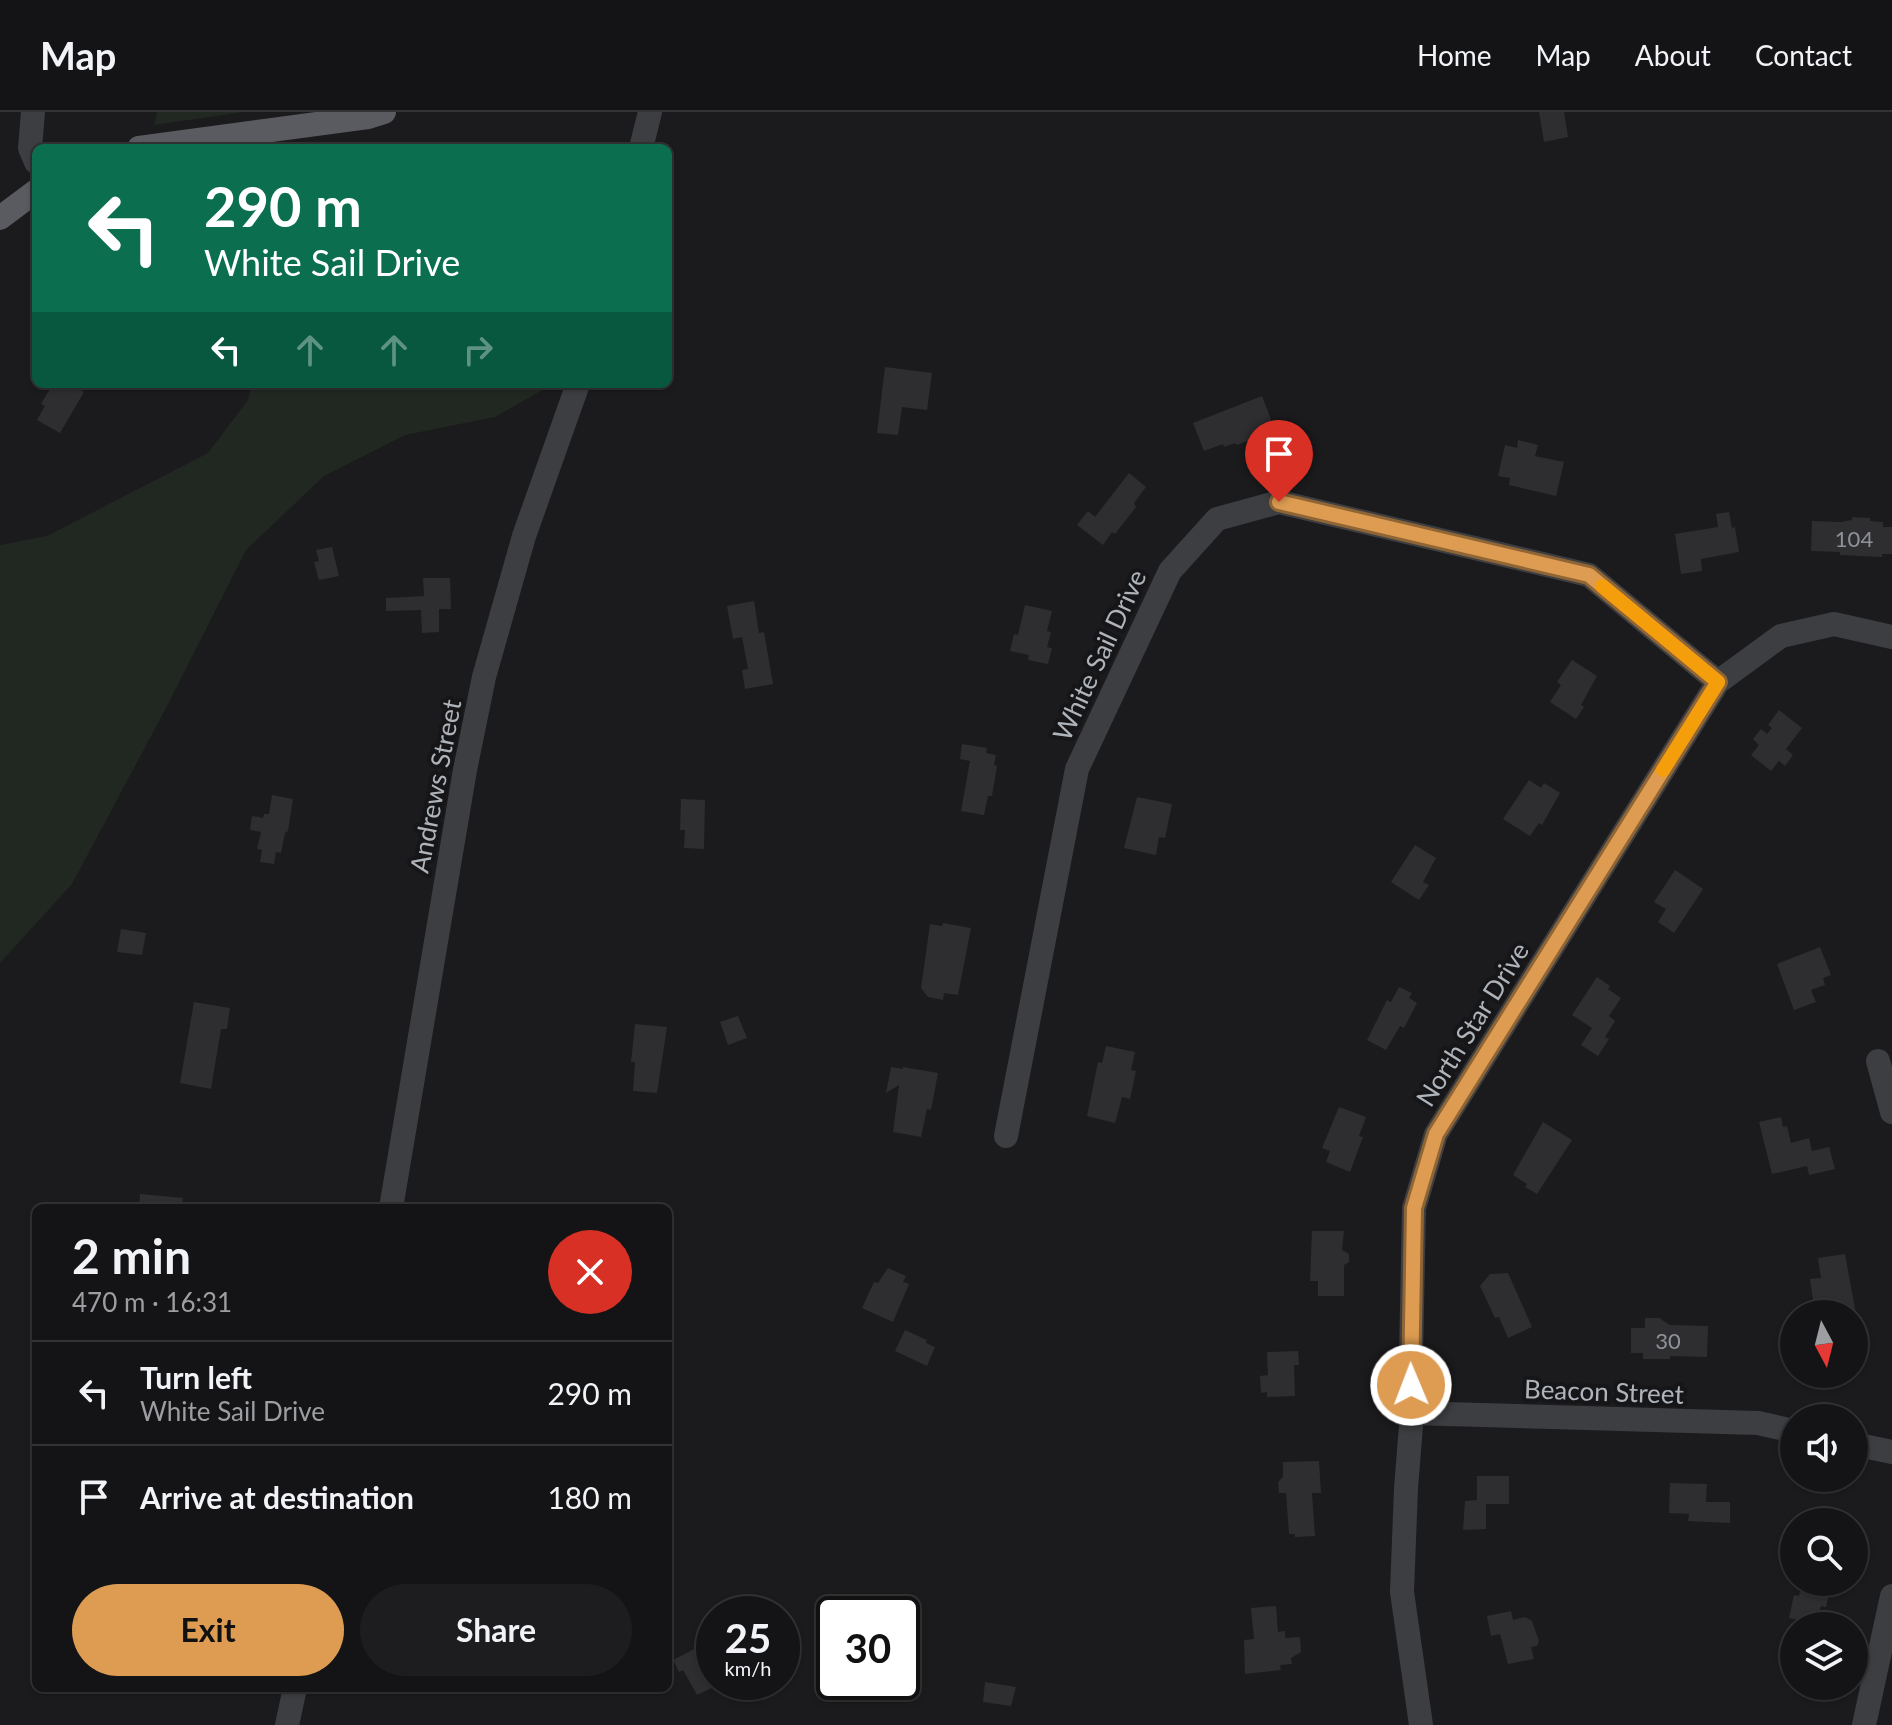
<!DOCTYPE html>
<meta charset="utf-8">
<style>
body{margin:0;font-family:Lato,sans-serif;background:#1d1d1f;color:#f1f3f6;height:100vh;display:flex;flex-direction:column;font-size:30px;white-space:nowrap}
*{box-sizing:border-box;margin:0}
p{font-size:26px;color:#9d9ea1}
.icon{flex:none;width:44px;height:44px;fill:none;stroke:currentColor;stroke-width:2;stroke-linecap:round;stroke-linejoin:round}
.map{position:relative;flex:1;overflow:hidden}
.side{position:absolute;left:32px;top:1092px;width:640px;height:488px;display:flex;flex-direction:column;background:#141416;border-radius:12px;box-shadow:0 2px 6px #0004,0 0 0 2px #333335}
.side>*{flex:none}
.top-card{position:absolute;left:32px;top:32px;width:640px;height:244px;border-radius:12px;box-shadow:0 2px 6px #0004,0 0 0 2px #333335;background:#0b6e4f;color:#fff;overflow:hidden}
.needle{width:52px;rotate:173deg}
.buttons{position:absolute;left:1780px;top:1188px;display:grid;gap:16px}
.buttons a{display:grid;place-items:center;width:88px;height:88px;border-radius:50%;background:#141416;box-shadow:0 2px 6px #0004,0 0 0 2px #333335;font-size:40px}
.speed{position:absolute;left:696px;top:1484px;display:flex;gap:16px;font-size:40px;font-weight:700;text-align:center}
.speed>*{display:grid;place-content:center;width:104px;height:104px;border-radius:50%;background:#141416;box-shadow:0 2px 6px #0004,0 0 0 2px #333335;line-height:1}
.speed small{font-size:20px;font-weight:400}
.speed .limit{border:4px solid #111;border-radius:12px;background:#fff;color:#111}
.pin{position:absolute;display:grid;place-items:center;width:68px;height:68px;color:#fff;margin:-82px -34px;border-radius:50% 50% 50% 0;rotate:-45deg;box-shadow:0 0 8px #0007}
.pin .icon{rotate:45deg}
.me{position:absolute;width:88px;margin:-44px;rotate:359deg;stroke-linejoin:round;filter:drop-shadow(0 0 6px #0008)}
.turn{display:flex;align-items:center;gap:28px;height:168px;padding:0 40px;font-size:36px}
.turn .icon{width:104px;height:104px;stroke-width:2.5}
.turn b{display:block;font-size:56px;line-height:68px}
.lanes{display:flex;align-items:center;height:76px;padding:0 40px;background:#0003;justify-content:center;gap:40px;direction:ltr}
.lanes .off{opacity:.35}
.round{display:grid;place-items:center;flex:none;width:84px;height:84px;border-radius:42px;background:#1d1d1f}
.summary{display:flex;align-items:center;justify-content:space-between;height:136px;padding:0 40px}
h1{font-size:48px;font-weight:700;line-height:60px}
.cta{display:flex;gap:16px;margin-top:auto;padding:16px 40px}
.cta a{flex:1;height:92px;border-radius:48px;background:#dd9c52;color:#111;font-size:32px;font-weight:700;line-height:92px;text-align:center}
.cta a+a{background:#1d1d1f;color:#f1f3f6}
ul{padding:0;list-style:none}
li{display:flex;align-items:center;gap:24px;height:104px;padding:0 40px;border-top:2px solid #333335}
li div{flex:1}
li b{display:block;font-size:30px}
li em{font-style:normal}
header{display:flex;align-items:center;gap:48px;box-sizing:border-box;height:112px;padding:0 40px;background:#141416;border-bottom:2px solid #333335}
header strong{font-size:38px}
nav{display:flex;gap:44px;margin-inline-start:auto;font-size:28px}
.map>svg:first-child{display:block}
</style>
<header>
<strong>Map</strong>
<nav><a>Home</a><a>Map</a><a>About</a><a>Contact</a></nav>
</header>
<div class="map">
<svg width="1892" height="1613" viewBox="0 0 1892 1613">
<rect width="100%" height="100%" fill="#1b1b1d"/>
<g fill="#212821">
<path d="M157 0H244L154 13Z"/>
<path d="M252 272H553L495 305 405 323 324 364 246 438 166 596 72 772 0 851V433L47 424 208 341 248 288Z"/>
</g>
<g fill="#2e2e31">
<path d="M1539 0H1564L1568 25 1544 30Z"/>
<path d="M885 255 932 261 927 298 902 295 898 323 877 321Z"/>
<path d="M53 272H81L78 276 84 280 60 321 37 308 45 294 41 292Z"/>
<path d="M1262 284 1274 315 1249 325 1250 328 1237 333 1235 331 1224 335 1223 332 1204 339 1193 311Z"/>
<path d="M1518 328 1538 333 1535 344 1564 350 1556 384 1509 373 1510 366 1498 364 1505 333 1517 336Z"/>
<path d="M1129 361 1146 375 1134 391 1136 395 1115 422 1112 420 1103 433 1077 413 1088 399 1095 405Z"/>
<path d="M1729 400 1732 416 1735 415 1739 440 1701 447 1702 459 1681 462 1675 422 1718 415 1716 402Z"/>
<path d="M1852 405 1870 406V409L1883 410V415H1892V442H1882V445L1840 443V440L1811 439 1812 409 1841 410 1852 408Z"/>
<path d="M332 435 339 464 319 468 314 450 319 449 316 438Z"/>
<path d="M423 466H450L451 497H439V520L422 521 421 498 386 499V486L424 484Z"/>
<path d="M754 489 759 521 764 520 773 572 745 577 742 558 748 557 742 525 733 527 727 494Z"/>
<path d="M1025 493 1052 499 1047 519 1051 520 1047 535 1052 536 1048 552 1028 548 1029 543 1010 539 1014 522 1018 523Z"/>
<path d="M1572 548 1597 564 1581 593 1584 595 1576 607 1550 590 1561 573 1557 570Z"/>
<path d="M1779 598 1802 616 1786 637 1793 643 1785 654 1779 649 1771 659 1751 643 1759 633 1753 627 1761 617 1767 622 1772 616 1768 613Z"/>
<path d="M962 632 987 636 986 641 996 643 994 653 997 654 992 684H988L984 703 961 699 970 649 960 647Z"/>
<path d="M1529 668 1541 676 1544 671 1560 681 1542 713 1539 711 1530 724 1503 707Z"/>
<path d="M272 683 293 687 288 719 285 721 281 741 276 740 274 752 260 750 262 738 257 737 261 720 250 718 252 704 263 706 264 702H269Z"/>
<path d="M1137 685 1172 692 1165 726 1159 725 1156 743 1124 736Z"/>
<path d="M681 687 705 688 704 737 684 736 685 718H680Z"/>
<path d="M1415 733 1436 746 1423 770 1429 773 1419 788 1391 770Z"/>
<path d="M1675 758 1703 777 1674 821 1658 810 1666 797 1654 790Z"/>
<path d="M943 811 971 816 958 883 944 881 943 888 928 885 921 876 930 812 942 814Z"/>
<path d="M121 817 146 821 142 843 117 840Z"/>
<path d="M1820 835 1831 863 1823 866 1825 873 1811 878 1816 890 1794 898 1777 852Z"/>
<path d="M1597 865 1610 874 1608 877 1621 886 1609 904 1615 909 1605 925 1609 927 1598 944 1581 933 1592 916 1572 903Z"/>
<path d="M1399 875 1412 881 1409 886 1417 891 1404 916 1400 914 1386 938 1367 928 1387 888 1391 890Z"/>
<path d="M194 890 230 896 227 917H221L211 977 180 971Z"/>
<path d="M738 904 747 926 728 933 720 910Z"/>
<path d="M635 912 667 915 657 981 633 979 635 950H631Z"/>
<path d="M1106 934 1135 940 1131 958 1136 959 1130 987 1122 985 1115 1011 1087 1004 1098 950 1102 951Z"/>
<path d="M891 955 903 957V955L938 961 931 998 927 997 921 1025 893 1020 899 973 886 981Z"/>
<path d="M1339 995 1366 1005 1359 1024 1363 1025 1350 1060 1326 1050 1330 1039 1322 1036Z"/>
<path d="M1781 1005 1783 1015 1787 1014 1791 1031 1809 1026 1812 1039 1829 1035 1835 1057 1809 1063 1807 1054 1772 1062 1759 1010Z"/>
<path d="M1543 1010 1572 1028 1537 1082 1525 1075 1527 1072 1513 1063Z"/>
<path d="M140 1082 183 1086 182 1096H139Z"/>
<path d="M1312 1119H1344L1342 1138 1349 1142V1150L1344 1153V1184H1318V1169H1310Z"/>
<path d="M1845 1142 1856 1202H1815L1810 1167 1821 1166 1818 1146Z"/>
<path d="M888 1156 906 1164 903 1170 909 1172 893 1210 862 1196 874 1170 878 1171Z"/>
<path d="M1508 1161 1532 1215 1508 1226 1499 1205 1495 1206 1480 1174 1490 1162Z"/>
<path d="M1645 1206H1659L1670 1213 1708 1214 1707 1245 1670 1244V1247H1643V1241H1631V1216H1645Z"/>
<path d="M905 1218 927 1228 926 1231 935 1235 927 1254 895 1239Z"/>
<path d="M1298 1239 1299 1253H1294L1295 1284 1267 1285V1280L1261 1281 1260 1264 1268 1263 1267 1240Z"/>
<path d="M1319 1349 1321 1381H1312L1315 1424 1295 1425V1422H1289L1286 1381H1279L1278 1370 1283 1365V1350Z"/>
<path d="M1477 1364H1509V1392H1486V1417L1463 1418 1465 1389 1477 1388Z"/>
<path d="M1670 1371 1707 1372 1706 1390H1730V1411L1688 1409 1689 1402 1669 1401Z"/>
<path d="M1802 1470H1831L1826 1495 1821 1494 1817 1512 1789 1506 1794 1483 1799 1484Z"/>
<path d="M1276 1494 1278 1520 1285 1519V1526L1300 1525 1301 1540 1291 1546 1292 1552 1280 1553 1281 1558 1245 1562 1244 1528 1254 1527 1251 1496Z"/>
<path d="M1511 1499 1513 1508 1525 1505 1532 1509 1539 1529 1537 1534 1531 1535 1534 1547 1508 1552 1500 1522 1491 1524 1487 1504Z"/>
<path d="M702 1533 714 1555V1575L697 1583 683 1558 679 1560 673 1548Z"/>
<path d="M985 1570 1016 1575 1011 1594 983 1590Z"/>
</g>
<g fill="none" stroke-linecap="round" stroke-linejoin="round">
<g stroke="#3c3e41" stroke-width="24">
<path d="M33 0 30 36 36 50"/>
<path d="M641 36 650 0"/>
<path d="M1878 949 1892 1000"/>
<path d="M1006 1024 1077 657 1170 459 1217 407 1279 390 1589 463 1718 570"/>
<path d="M391 1096 465 658 484 565 524 424 578 272"/>
<path d="M1412 1301 1758 1311 1794 1319"/>
<path d="M1854 1332 1892 1340"/>
<path d="M287 1613 295 1576"/>
<path d="M1421 1613 1402 1480 1406 1376 1412 1301 1411 1245 1414 1096 1436 1022 1718 570 1781 524 1834 512 1892 525"/>
<path d="M1864 1613 1892 1484"/>
</g>
<g stroke="#595b60" stroke-width="24">
<path d="M139 36 368 5 384 0"/>
<path d="M0 106 36 79"/>
</g>
</g>
<g fill="none" stroke-linecap="round" stroke-linejoin="round">
<defs>
<path id="route" d="M1279 390 1589 463 1718 570 1436 1022 1414 1096 1411 1273"/>
</defs>
<use href="#route" stroke="#906535" stroke-width="20"/>
<use href="#route" stroke="#dd9c52" stroke-width="14"/>
<path stroke="#f59e0b" stroke-width="14" d="M1602 474 1718 570 1663 658"/>
</g>
<g text-anchor="middle" dominant-baseline="central" stroke-width="8" stroke-linejoin="round" paint-order="stroke">
<g font-size="22" fill="#8e9298">
<text x="1854" y="426">104</text>
<text x="1668" y="1228">30</text>
</g>
<g font-size="26" fill="#afb4bb" stroke="#161618">
<text transform="translate(1099 543) rotate(-65)">White Sail Drive</text>
<text transform="translate(435 674) rotate(-79)">Andrews Street</text>
<text transform="translate(1472 912) rotate(-58)">North Star Drive</text>
<text transform="translate(1604 1279) rotate(2)">Beacon Street</text>
</g>
</g>
</svg>
<div class="buttons">
<a><svg class="needle" viewBox="-14 -14 28 28"><path d="M0-13l5 13h-10z" fill="#e53935"/><path d="M0 13l5-13h-10z" fill="#9d9ea1"/></svg></a>
<a><svg class="icon" aria-label="sound" viewBox="0 0 24 24"><path d="M4 9h4l5-4v14l-5-4H4zM17 9q2 3 0 6"/></svg></a>
<a><svg class="icon" aria-label="search" viewBox="0 0 24 24"><circle cx="10" cy="10" r="6"/><path d="M15 15l6 6"/></svg></a>
<a><svg class="icon" aria-label="layers" viewBox="0 0 24 24"><path d="M12 4l9 5-9 5-9-5zM3 14l9 5 9-5"/></svg></a>
</div>
<div class="speed"><div>25<small>km/h</small></div><div class="limit">30</div></div>
<div class="pin" style="left:1279px;top:390px;background:#d93025"><svg class="icon" aria-label="arrive" viewBox="0 0 24 24"><path d="M6 21V4h12l-3 4 3 4H6"/></svg></div>
<svg class="me" style="left:1411px;top:1273px" viewBox="-20 -20 40 40"><circle r="17" fill="#dd9c52" stroke="#fff" stroke-width="3"/><path d="M0-11L8 9 0 5-8 9z" fill="#fff"/></svg>
<div class="top-card">
<div class="turn"><svg class="icon" aria-label="left" viewBox="0 0 24 24"><path d="M17 20v-9H6M10 6l-5 5 5 5"/></svg><div><b>290 m</b>White Sail Drive</div></div>
<div class="lanes"><svg class="icon" aria-label="left" viewBox="0 0 24 24"><path d="M17 20v-9H6M10 6l-5 5 5 5"/></svg><svg class="icon off" aria-label="ahead" viewBox="0 0 24 24"><path d="M12 20V5M6 11l6-6 6 6"/></svg><svg class="icon off" aria-label="ahead" viewBox="0 0 24 24"><path d="M12 20V5M6 11l6-6 6 6"/></svg><svg class="icon off" aria-label="right" viewBox="0 0 24 24"><path d="M7 20v-9h11M14 6l5 5-5 5"/></svg></div>
</div>
<section class="side">
<div class="summary"><div><h1>2 min</h1><p>470 m · 16:31</p></div><a class="round" style="background:#d93025;color:#fff"><svg class="icon" aria-label="close" viewBox="0 0 24 24"><path d="M6 6l12 12M18 6L6 18"/></svg></a></div>
<ul>
<li><svg class="icon" aria-label="left" viewBox="0 0 24 24"><path d="M17 20v-9H6M10 6l-5 5 5 5"/></svg><div><b>Turn left</b><p>White Sail Drive</p></div><em>290 m</em></li>
<li><svg class="icon" aria-label="arrive" viewBox="0 0 24 24"><path d="M6 21V4h12l-3 4 3 4H6"/></svg><div><b>Arrive at destination</b></div><em>180 m</em></li>
</ul>
<div class="cta"><a>Exit</a><a>Share</a></div>
</section>
</div>
